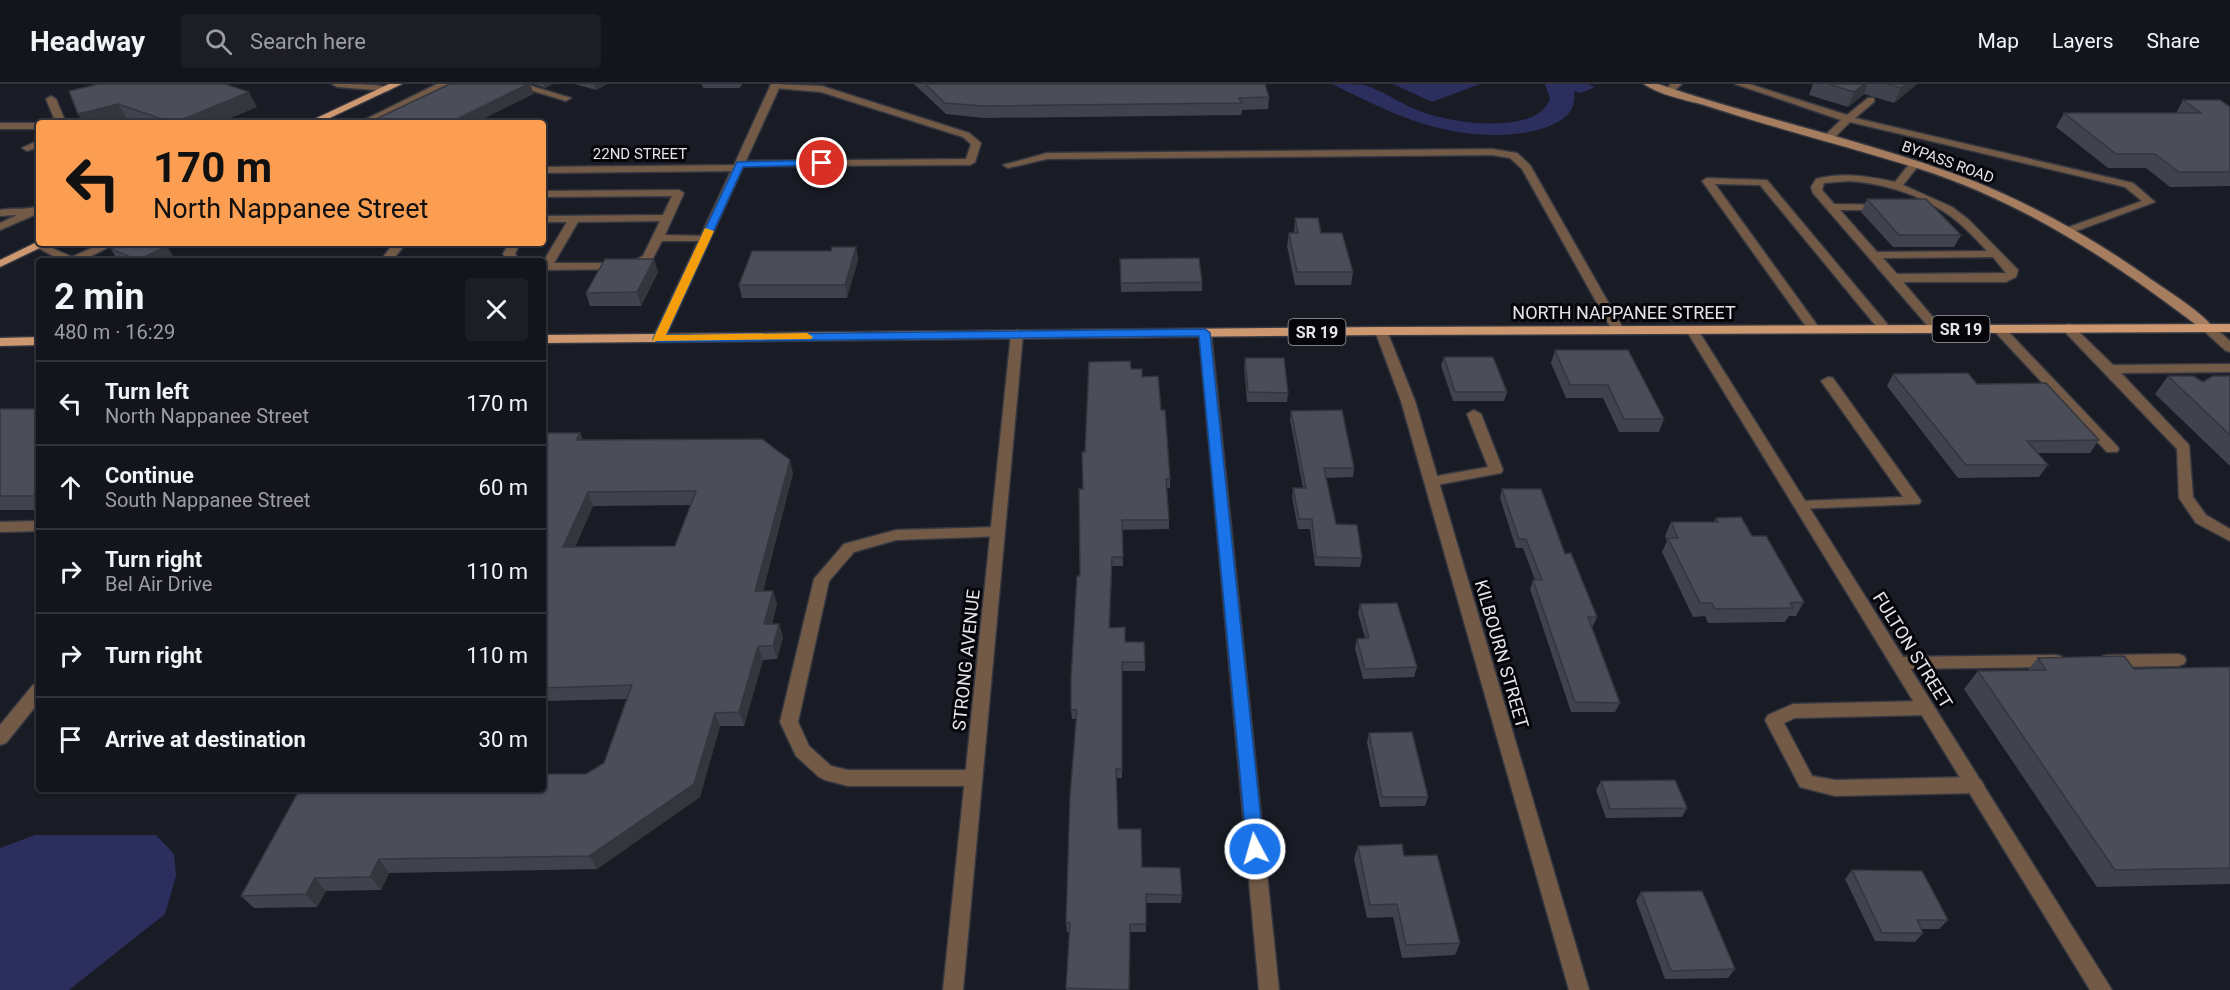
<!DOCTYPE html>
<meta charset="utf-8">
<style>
body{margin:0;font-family:Roboto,sans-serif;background:#1c1d25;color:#f1f3f6;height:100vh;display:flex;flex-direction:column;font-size:22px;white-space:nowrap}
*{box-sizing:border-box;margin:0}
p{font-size:20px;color:#9d9ea3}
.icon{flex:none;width:33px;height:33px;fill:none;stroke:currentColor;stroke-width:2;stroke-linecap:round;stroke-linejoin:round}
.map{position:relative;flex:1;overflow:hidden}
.sheet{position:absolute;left:36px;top:174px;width:510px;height:534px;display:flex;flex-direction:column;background:#13141c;border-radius:6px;box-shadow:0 2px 4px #0004,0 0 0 2px #32333b}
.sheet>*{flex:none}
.guide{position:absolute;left:36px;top:36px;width:510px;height:126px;border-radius:6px;box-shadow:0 2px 4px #0004,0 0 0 2px #32333b;background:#fb9e51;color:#111;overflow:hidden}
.pin{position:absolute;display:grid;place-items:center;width:51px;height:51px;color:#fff;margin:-26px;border:3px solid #fff;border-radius:50%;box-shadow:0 2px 6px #0007}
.me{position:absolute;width:66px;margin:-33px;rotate:354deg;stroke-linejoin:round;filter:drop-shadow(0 0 4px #0008)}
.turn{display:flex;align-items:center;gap:21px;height:126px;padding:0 18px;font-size:27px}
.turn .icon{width:78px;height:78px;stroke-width:2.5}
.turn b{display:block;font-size:42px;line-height:51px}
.round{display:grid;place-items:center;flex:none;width:63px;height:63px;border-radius:6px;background:#1c1d25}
.summary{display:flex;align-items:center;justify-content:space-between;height:102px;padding:0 18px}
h1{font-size:36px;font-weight:700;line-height:45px}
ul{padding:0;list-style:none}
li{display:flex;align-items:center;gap:18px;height:84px;padding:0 18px;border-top:2px solid #32333b}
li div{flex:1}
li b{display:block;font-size:22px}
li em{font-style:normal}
header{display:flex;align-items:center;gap:36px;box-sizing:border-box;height:84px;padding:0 30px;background:#13141c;border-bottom:2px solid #32333b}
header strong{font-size:28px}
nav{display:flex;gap:33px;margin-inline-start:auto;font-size:21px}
.search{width:420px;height:54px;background:#1c1d25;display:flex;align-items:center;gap:15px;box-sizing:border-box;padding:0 21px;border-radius:6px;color:#9d9ea3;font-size:22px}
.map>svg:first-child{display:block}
</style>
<header>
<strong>Headway</strong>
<div class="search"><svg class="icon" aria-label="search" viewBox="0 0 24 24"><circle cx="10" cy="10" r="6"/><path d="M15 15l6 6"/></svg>Search here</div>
<nav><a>Map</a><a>Layers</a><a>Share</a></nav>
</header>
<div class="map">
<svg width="2230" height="906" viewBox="0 0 2230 906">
<rect width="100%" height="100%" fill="#191b25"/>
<g fill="#2c2e5d">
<path d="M1332 0C1342 0 1355 0 1364 1 1384 7 1403 21 1422 28 1451 39 1537 52 1550 15L1545 0H1588L1595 3 1581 9 1574 7C1576 22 1570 32 1556 39 1538 48 1517 51 1497 51 1433 51 1389 28 1332 0Z"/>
<path d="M1393 0H1480L1432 18Z"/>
<path d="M35 751H156L174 770 176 792 165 830 69 906H0V764Z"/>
</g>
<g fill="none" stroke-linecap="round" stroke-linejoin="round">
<defs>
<g id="service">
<path d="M332 0C349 0 379 0 393 4L388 7 337 3Z"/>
<path d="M437 0H449L371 39H358Z"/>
<path d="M510 0H525L571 14 566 17Z"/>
<path d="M771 0 822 2 969 49 981 59 975 78 970 81 736 82 735 80 740 77 966 75 971 60 963 53 821 8 775 4Z"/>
<path d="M1671 0H1682L1672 9H1666L1664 7Z"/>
<path d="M1735 0H1749L1847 31 1868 14H1874V18L1855 34 2133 99 2155 118 2071 149H2063V145L2142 117 2125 103 1850 38 1831 57H1823V53L1841 36Z"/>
<path d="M51 12 56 15 66 39H56L46 15Z"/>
<rect x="0" y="39" width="39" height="6"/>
<path d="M39 56V63L27 67 22 64Z"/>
<path d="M1492 65 1517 69 1530 81 1624 246 1622 249 1618 250 1612 246 1522 85 1510 74 1492 71 1047 75 1008 84 1003 81 1047 69Z"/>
<path d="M1914 78 1919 81 1903 101 1952 123 1969 136 2018 186 2016 193 2006 198H1903L1943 245 1937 249 1933 248 1813 109 1811 103 1816 95C1843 88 1868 92 1895 98L1910 79ZM1849 97C1882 99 1918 110 1946 129 1961 139 1974 153 1987 167L1877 168 1840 126H1882L1887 123 1886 121 1834 120 1822 106 1824 99ZM1993 173 2006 189 1897 190 1883 174Z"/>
<path d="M1707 94 1767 96 1889 242 1891 245 1889 248H1881L1760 101 1715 100 1820 245 1814 249 1810 248 1702 97Z"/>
<path d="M679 106 684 109 665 151 705 152 709 153V157H662L652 176 631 185 543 186V178L567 138H543V132L663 131 672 112 543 113V107ZM660 137 643 172 629 179H554L578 138Z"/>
<path d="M39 122V129L0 146V139L17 131 0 132V126C16 123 22 127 39 122Z"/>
<path d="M39 158 72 173 102 159H117L81 177H63L36 163 34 161Z"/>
<path d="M509 159 519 161 515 170 520 177H508L503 170Z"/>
<path d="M2068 240 2072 241 2113 281 2230 280V288L2121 289 2189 361 2193 413 2206 431 2230 445V457L2196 439 2179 414 2177 365 2064 247 2062 244Z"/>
<path d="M2208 240 2212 241 2230 257V268L2226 267 2204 247 2202 244Z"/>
<path d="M1999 241 2003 242 2117 362 2119 365 2117 368H2107L1995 248 1993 245Z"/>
<path d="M1205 245 1211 249 1279 906H1259L1199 249Z"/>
<path d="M1828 293 1833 294 1919 414 1921 417 1919 420 1796 425 1794 422 1801 417 1903 413 1821 297Z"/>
<path d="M1474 326 1481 330 1503 386 1501 389 1431 402 1426 400 1424 397 1426 394 1488 383 1467 330Z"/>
<path d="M39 437V447L0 448V438Z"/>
<path d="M998 443 1005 448 1003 452 896 456 854 468 829 497 798 638 809 662 831 682 848 686H973L979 689 982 694 979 699 973 702H848L825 696 819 693 796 672 780 638 814 495 844 460 896 446Z"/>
<path d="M2178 570 2184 572 2186 576 2184 580 2178 582 2109 583 2103 582 2101 577 2103 572 2109 571Z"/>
<path d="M2055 571 2061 572 2063 577 2061 582 2055 583 1899 585 1893 584 1891 579 1893 574 1899 573Z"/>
<path d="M1925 617 1931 619 1934 624 1931 629 1925 631 1795 634 1784 639 1812 692 1835 696 1975 693 1981 696 1984 701 1981 706 1975 709 1835 712 1800 703 1765 636 1768 631 1793 620Z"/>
</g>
<g id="minor">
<path d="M771 0H781L665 254 659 258 655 257 653 254 731 87 543 89V83L734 81Z"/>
<path d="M394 159H406L392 177H380Z"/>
<path d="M1692 242 1698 246 2112 906H2090L1686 246Z"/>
<path d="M1381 243 1387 247 1415 317 1589 906H1569L1401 317 1375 247Z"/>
<path d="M1017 246 1023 250 963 906H943L1011 250Z"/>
<path d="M39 599V618L6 659 0 661V641L33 601Z"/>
</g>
<path id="secondary" d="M1644 0H1658C1761 35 1869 57 1971 96 2031 120 2089 152 2142 189 2164 205 2197 224 2214 244L2208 248 2204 247C2116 179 2024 118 1917 84 1846 62 1774 44 1704 21 1686 16 1659 11 1644 0Z"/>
<g id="primary">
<path d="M389 0H402L319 39H306Z"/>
<path d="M39 157V159H50L0 183V176Z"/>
<path d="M2230 240V248L1381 251 543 259V251L1381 243Z"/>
<path d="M39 253V261L0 262V254Z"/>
</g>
</defs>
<use href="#service" stroke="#353741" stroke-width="3"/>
<use href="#minor" stroke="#353741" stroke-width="3"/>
<use href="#secondary" stroke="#353741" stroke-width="3"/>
<use href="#primary" stroke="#353741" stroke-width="3"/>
<use href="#service" fill="#735a47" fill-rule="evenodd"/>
<use href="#minor" fill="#735a47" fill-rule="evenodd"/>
<use href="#secondary" fill="#a67d5e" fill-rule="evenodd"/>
<use href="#primary" fill="#cd9870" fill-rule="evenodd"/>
</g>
<g fill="#40424d" fill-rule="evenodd">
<path d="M533 0H553L545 4Z"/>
<path d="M575 0H607L596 6Z"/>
<path d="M702 0H742L740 4H703Z"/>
<path d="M914 0H1265L1269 13 1268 25 1242 26 1241 31 984 34 946 30Z"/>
<path d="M1813 0H1917L1894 19 1864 10 1848 23 1809 11Z"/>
<path d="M69 7 257 23 218 39H137L127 35 112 39H84L78 30Z"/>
<path d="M2183 16 2230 23V102L2170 103 2146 84H2108L2056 43 2064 29H2176Z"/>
<path d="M1867 115 1961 151 1954 163H1893L1861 128Z"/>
<path d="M1295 134 1321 149 1353 188 1351 201H1295L1287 162 1289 149H1294Z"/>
<path d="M856 163 858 176 847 214H742L739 201 831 167Z"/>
<path d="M111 165 175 175 170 177H118Z"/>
<path d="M654 175 658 188 641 222H590L586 209Z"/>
<path d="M1120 175 1202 198V207L1121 208Z"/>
<path d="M1555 266 1664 335 1659 348H1619L1603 314H1566L1551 279Z"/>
<path d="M1444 273 1507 308 1504 317H1453L1441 282Z"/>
<path d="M1245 274 1288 309 1287 318H1247L1244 283Z"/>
<path d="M1131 285 1142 293 1161 326 1170 395V404H1167L1169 436V445L1122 446 1123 482H1112L1110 544 1145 578V587H1122V694H1116L1118 745 1142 783 1182 811 1181 819H1146V848H1130L1129 906H1066L1070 848H1067L1066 839 1076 635H1072L1071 626 1080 492 1083 405 1085 368Z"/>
<path d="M1893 290 1977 300 2099 356 2090 369H2038L2048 381 2039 393 1958 394 1887 302Z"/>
<path d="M2168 292 2203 298 2230 292V382L2155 310Z"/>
<rect x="0" y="325" width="39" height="101"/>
<path d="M1291 327 1354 384 1353 393 1326 394 1336 440 1362 474 1360 483 1315 482 1310 445H1298L1292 413 1293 404H1303L1290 336Z"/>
<path d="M543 349H580L583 356 793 389 763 507H773L777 520 772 540H779L783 554 777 575 763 576 744 642H720L700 713 597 785 389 789 381 806 326 807 317 823 254 824 241 812 586 690 604 679 627 615 543 617ZM691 421 675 462 575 463 593 422Z"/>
<path d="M1502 405 1565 470 1597 533 1593 542H1591L1620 619 1615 628H1571L1530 505 1533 496H1535L1523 464H1516L1500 414Z"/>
<path d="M1716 434 1752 452 1804 518 1796 532H1789L1785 538 1708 539 1705 532 1693 533 1662 468 1667 457 1665 452 1671 438H1714Z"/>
<path d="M1360 520 1417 583 1414 593 1363 595 1355 564 1357 555 1365 554 1358 529Z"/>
<path d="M2038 574 2134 585 2230 583V800L2097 803 1964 605 1978 587 2028 586Z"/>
<path d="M1369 649 1428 713 1425 722 1380 723 1367 658Z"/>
<path d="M1601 697 1687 724 1682 733 1606 734 1596 706Z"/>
<path d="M1358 762 1404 772 1460 859 1455 871 1402 874 1393 833 1367 834 1354 775Z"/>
<path d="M1852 786 1948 836 1939 845H1921L1923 849 1915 858 1875 857 1845 795Z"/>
<path d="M1641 808 1735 885 1728 894 1665 895 1636 817Z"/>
</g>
<g fill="#34363e">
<path d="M528 0H530L534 10 475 39H449Z"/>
<path d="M544 0H553L545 4Z"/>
<path d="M594 0H607L596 6Z"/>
<path d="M1864 0H1868L1864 10 1848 23 1854 8Z"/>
<path d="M1906 0H1917L1894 19 1901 4Z"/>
<path d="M249 8 257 23 218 39H174Z"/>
<path d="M118 20 127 35 112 39H84L78 30Z"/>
<path d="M167 162 175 175 170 177H139L138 176Z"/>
<path d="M856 163 858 176 847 214 845 201Z"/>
<path d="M654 175 658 188 641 222 637 208Z"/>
<path d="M580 349 585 363 576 356Z"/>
<path d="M790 376 793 389 760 520 755 507Z"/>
<path d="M588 408 593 422 569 477 563 463Z"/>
<path d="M773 507 777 520 768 554 764 540Z"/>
<path d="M779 540 783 554 777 575 773 562Z"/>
<path d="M758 562 763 576 744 642 739 628Z"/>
<path d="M715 629 720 642 700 713 597 785 589 772Z"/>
<path d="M379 775 389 789 381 806 370 793Z"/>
<path d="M315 794 326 807 317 823 306 810Z"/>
</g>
<g fill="#4b4d59" stroke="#34363e" stroke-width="1.5" fill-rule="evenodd">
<path d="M99 0H225L249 8 174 39 118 20 78 30 69 7Z"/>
<path d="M450 0H528L449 39H378L385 36 378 34Z"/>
<path d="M925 0H1265L1269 13 1239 14 1242 19 983 22 945 19Z"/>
<path d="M1828 0H1864L1854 8Z"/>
<path d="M1887 0H1906L1901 4Z"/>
<path d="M2183 16H2220L2230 23V88H2179L2155 70H2116L2064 29H2201Z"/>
<path d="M1867 115H1926L1961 151H1899Z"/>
<path d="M1295 134H1318L1321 149H1342L1353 188H1297L1289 149H1298Z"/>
<path d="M124 159H159L167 162 138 176 111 165Z"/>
<path d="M832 163H856L845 201H739L752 167H831Z"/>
<path d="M1199 174 1202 198 1121 199 1120 175Z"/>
<path d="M605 175H654L637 208 586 209Z"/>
<path d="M1555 266H1628L1664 335H1624L1608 301H1570Z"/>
<path d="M1444 273H1493L1507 308H1455Z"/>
<path d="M1245 274H1284L1288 309 1248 308Z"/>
<path d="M1130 277 1131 285H1142V293L1158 292 1161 326H1165L1170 395H1166L1169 436H1122L1123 473H1112L1109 544 1125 543V558H1144L1145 578H1122V685H1116L1118 745H1141L1142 783 1180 784 1182 811 1146 810V840H1130L1129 906 1066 904 1070 839H1066L1070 712 1077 626H1071V594L1077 492H1080L1079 405H1083L1082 368H1085L1089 278Z"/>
<path d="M1968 289 1977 300 2046 299 2099 356 2027 357 2048 381H1966L1893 290Z"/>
<path d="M2168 292H2193L2203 298 2213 292H2230V351Z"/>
<rect x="0" y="325" width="39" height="87"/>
<path d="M1342 326 1354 384H1324L1336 440 1357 441 1362 474 1316 473 1312 435H1299L1293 404H1306L1291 327Z"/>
<path d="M543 349H580L576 356 762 355 790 376 755 507H773L764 540H779L773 562H758L739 628 715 629 694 700 589 772 379 775 370 793 315 794 306 810 241 812 300 705H543V690H586L604 679 632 601 543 604ZM696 407 675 462 563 463 588 408Z"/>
<path d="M1502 405H1541L1565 470 1571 469 1597 533H1588L1620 619 1575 618 1533 496H1542L1526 455H1519Z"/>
<path d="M1741 433 1752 452H1766L1804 518 1790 519 1793 524 1715 525 1712 519H1700L1668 454H1678L1671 438H1718L1716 434Z"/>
<path d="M1397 519 1417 583 1365 585 1357 555 1369 554 1360 520Z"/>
<path d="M2124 572 2134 585 2230 583V784L2115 786 1978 587 2046 586 2038 574Z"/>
<path d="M1412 648 1428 713H1382L1369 649Z"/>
<path d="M1675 696 1687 724 1610 725 1601 697Z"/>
<path d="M1402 760 1404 772 1437 771 1460 859 1406 861 1397 820 1370 821 1358 762Z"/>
<path d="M1852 786 1922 787 1948 836H1917L1923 849H1882Z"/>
<path d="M1702 807 1735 885 1671 887 1641 808Z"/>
</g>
<path fill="#1a73e8" stroke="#114b97" stroke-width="1.5" d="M822 76 825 77V81L743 83 666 251 1205 245 1210 249 1264 765 1261 770 1255 772 1249 770 1247 765 1199 252 658 258 653 255 737 78Z"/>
<path fill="#f59e0b" d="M705 144 714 147 666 251 807 249 813 253 811 255 654 257 653 255Z"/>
<g text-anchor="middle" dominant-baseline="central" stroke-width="6" stroke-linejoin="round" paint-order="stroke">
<g font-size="15" fill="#e3e4eb" stroke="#06060a">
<text x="640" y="70">22ND STREET</text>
<text transform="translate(1948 78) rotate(20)">BYPASS ROAD</text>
</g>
<g fill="#06060a" stroke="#a1a1a8" stroke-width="1.5">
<rect x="1932.5" y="232" width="57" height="26" rx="4.5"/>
<rect x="1288.5" y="235" width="57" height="26" rx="4.5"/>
</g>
<g font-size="16" font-weight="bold" fill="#e3e4eb">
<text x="1961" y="245">SR 19</text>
<text x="1317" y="248">SR 19</text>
</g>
<g font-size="18" fill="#e3e4eb" stroke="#06060a">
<text x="1624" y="228">NORTH NAPPANEE STREET</text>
<text transform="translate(1913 566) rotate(58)">FULTON STREET</text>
<text transform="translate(1502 570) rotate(74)">KILBOURN STREET</text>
<text transform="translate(966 576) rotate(-84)">STRONG AVENUE</text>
</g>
</g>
</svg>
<div class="pin" style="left:822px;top:79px;background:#d93025"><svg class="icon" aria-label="arrive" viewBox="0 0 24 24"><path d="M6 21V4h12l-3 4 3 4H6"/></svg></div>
<svg class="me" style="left:1255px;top:765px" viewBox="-20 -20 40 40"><circle r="17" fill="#1a73e8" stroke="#fff" stroke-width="3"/><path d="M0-11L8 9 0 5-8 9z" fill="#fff"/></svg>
<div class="guide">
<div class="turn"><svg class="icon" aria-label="left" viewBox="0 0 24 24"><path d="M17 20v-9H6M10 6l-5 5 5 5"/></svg><div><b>170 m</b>North Nappanee Street</div></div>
</div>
<section class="sheet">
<div class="summary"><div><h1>2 min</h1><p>480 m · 16:29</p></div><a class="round"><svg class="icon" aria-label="close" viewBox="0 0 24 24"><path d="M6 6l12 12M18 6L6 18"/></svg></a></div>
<ul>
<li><svg class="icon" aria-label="left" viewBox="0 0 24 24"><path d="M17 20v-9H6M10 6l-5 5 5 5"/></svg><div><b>Turn left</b><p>North Nappanee Street</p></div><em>170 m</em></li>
<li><svg class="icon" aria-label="ahead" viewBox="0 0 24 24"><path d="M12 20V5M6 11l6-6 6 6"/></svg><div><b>Continue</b><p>South Nappanee Street</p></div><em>60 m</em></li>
<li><svg class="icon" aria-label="right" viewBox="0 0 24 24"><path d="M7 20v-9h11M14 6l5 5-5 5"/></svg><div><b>Turn right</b><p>Bel Air Drive</p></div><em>110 m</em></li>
<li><svg class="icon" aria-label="right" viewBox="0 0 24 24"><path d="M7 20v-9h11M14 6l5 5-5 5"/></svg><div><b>Turn right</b></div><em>110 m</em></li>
<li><svg class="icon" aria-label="arrive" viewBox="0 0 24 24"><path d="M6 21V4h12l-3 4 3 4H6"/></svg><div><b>Arrive at destination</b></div><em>30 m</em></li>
</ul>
</section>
</div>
